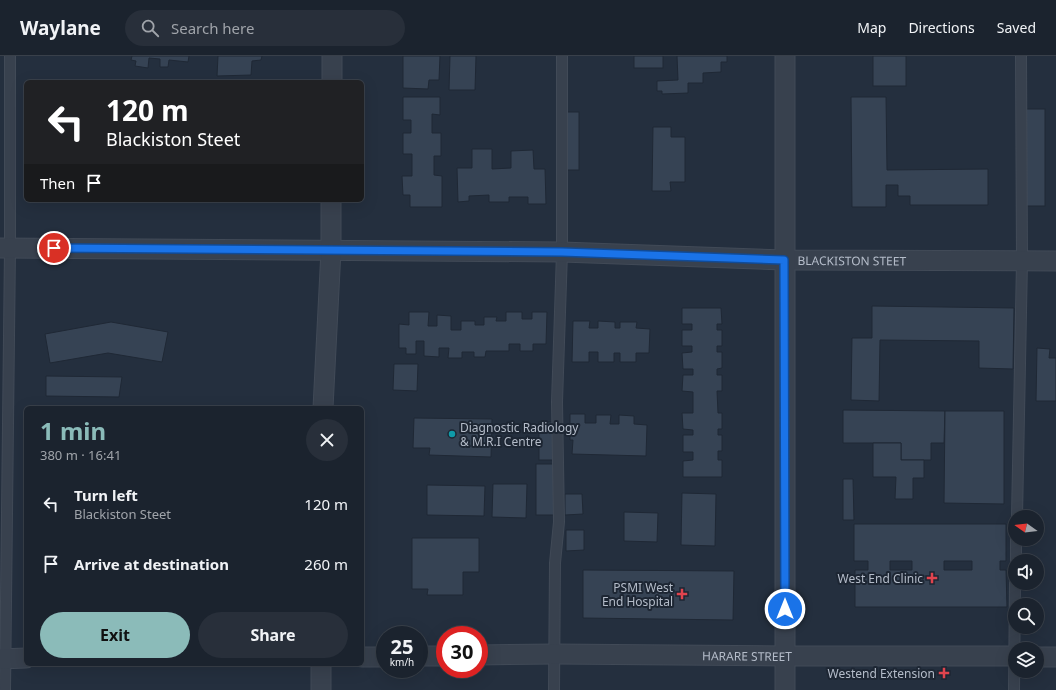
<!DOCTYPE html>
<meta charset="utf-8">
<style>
body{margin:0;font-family:"Noto Sans",sans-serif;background:#282f3a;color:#f1f3f6;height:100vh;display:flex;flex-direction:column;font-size:15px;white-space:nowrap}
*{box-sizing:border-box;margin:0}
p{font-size:13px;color:#a0a4aa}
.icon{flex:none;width:22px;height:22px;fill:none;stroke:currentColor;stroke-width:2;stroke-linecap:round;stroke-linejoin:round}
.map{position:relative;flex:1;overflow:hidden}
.sheet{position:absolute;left:24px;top:350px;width:340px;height:260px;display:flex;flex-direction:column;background:#1b232e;border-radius:6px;box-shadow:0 4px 16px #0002,0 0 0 1px #39404a}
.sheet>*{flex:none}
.guide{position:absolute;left:24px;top:24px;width:340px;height:122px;border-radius:6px;box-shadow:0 4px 16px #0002,0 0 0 1px #39404a;background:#202124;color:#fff;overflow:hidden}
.needle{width:26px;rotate:284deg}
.fabs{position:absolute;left:1008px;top:454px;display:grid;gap:8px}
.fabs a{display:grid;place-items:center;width:36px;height:36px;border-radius:50%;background:#1b232e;box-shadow:0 4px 16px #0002,0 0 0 1px #39404a;font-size:20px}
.speed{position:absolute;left:376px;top:570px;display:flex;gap:8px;font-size:20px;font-weight:700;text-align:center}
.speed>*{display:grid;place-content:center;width:52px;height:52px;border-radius:50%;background:#1b232e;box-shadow:0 4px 16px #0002,0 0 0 1px #39404a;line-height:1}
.speed small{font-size:10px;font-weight:400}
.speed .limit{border:6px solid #d22;background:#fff;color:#111}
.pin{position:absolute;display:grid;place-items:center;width:34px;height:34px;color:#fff;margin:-17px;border:2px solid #fff;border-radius:50%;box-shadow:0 1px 4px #0007}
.me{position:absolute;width:44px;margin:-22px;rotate:0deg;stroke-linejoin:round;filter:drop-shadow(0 0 3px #0008)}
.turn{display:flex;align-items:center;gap:14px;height:84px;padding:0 16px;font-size:18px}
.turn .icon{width:52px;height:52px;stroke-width:2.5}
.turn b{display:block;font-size:28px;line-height:34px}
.then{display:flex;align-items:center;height:38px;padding:0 16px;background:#0003;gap:8px;font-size:15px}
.round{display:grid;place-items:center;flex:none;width:42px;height:42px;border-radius:21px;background:#282f3a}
.overview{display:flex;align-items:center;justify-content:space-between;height:68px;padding:0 16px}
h1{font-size:24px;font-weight:700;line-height:30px;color:#8bbbb9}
.cta{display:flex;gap:8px;margin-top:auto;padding:8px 16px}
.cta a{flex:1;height:46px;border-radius:24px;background:#8bbbb9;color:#111;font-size:16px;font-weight:700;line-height:46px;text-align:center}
.cta a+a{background:#282f3a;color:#f1f3f6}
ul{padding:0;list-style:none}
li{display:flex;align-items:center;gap:12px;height:60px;padding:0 16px}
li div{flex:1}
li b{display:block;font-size:15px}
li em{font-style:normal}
header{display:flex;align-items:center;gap:24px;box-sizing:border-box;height:56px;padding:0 20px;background:#1b232e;border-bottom:1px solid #39404a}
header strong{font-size:19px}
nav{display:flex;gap:22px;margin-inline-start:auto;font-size:14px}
.search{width:280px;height:36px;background:#282f3a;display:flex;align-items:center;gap:10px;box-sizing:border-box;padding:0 14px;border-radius:22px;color:#a0a4aa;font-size:15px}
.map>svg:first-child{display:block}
</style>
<header>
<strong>Waylane</strong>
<div class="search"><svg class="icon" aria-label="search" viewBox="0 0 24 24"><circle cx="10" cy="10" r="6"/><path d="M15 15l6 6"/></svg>Search here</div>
<nav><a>Map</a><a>Directions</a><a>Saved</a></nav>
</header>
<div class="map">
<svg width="1056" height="634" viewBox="0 0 1056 634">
<rect width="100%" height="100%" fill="#242f3e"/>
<g fill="#364354" stroke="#1f2835" fill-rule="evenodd">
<path d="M132 0H189L188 6 169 4 168 11H160V3L149 2 148 12 135 10 136 5 131 4Z"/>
<path d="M218 0H262L261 4 252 5 251 19 217 20Z"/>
<path d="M403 0H440L439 24H429L428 33 403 32Z"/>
<path d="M450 0H476L475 34H449Z"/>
<rect x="634" y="0" width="29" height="12"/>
<path d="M677 0H727V6H721V16L703 17V27H688V37L662 38V35H657V25L678 24Z"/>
<rect x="873" y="0" width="33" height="30"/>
<path d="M403 41H440V59L432 58V77H441V100H434V119L442 120V151H410V139H403L402 120H412V98H403V77H411V64H403Z"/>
<path d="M851 41H886L887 114 988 113V149H910V140H898V129H886V151H852Z"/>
<rect x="1025" y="53" width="20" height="97"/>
<rect x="567" y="56" width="12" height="58"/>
<path d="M653 71H671V81H685V126H670L671 135H652Z"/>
<path d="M472 93H492V113L511 112V95L533 94 534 113H545L546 148H528V141H509V146H489V139L469 140V145L458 146 457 112H472Z"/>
<path d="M872 250 1014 252 1013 313 979 312V285L880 284 879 345 851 344 852 282H872Z"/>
<path d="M682 252H721L722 268H717V274H722V290H717V296H722V312L717 313V319H722V335H717L718 357H722V373H718V379H722V395H718V404H722V421H683V405L693 404V396H683V379H693V374L683 373 682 357H693V336L682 335 683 319H693V313H683L682 297 692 296V290H682V274H692V268H682Z"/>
<path d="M409 256H429L428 270H437V259L451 260V274H461V265H475V269H484V261H497L496 265H506V256H522V263H532V256H547L546 288H533V295H520V288H509V295H486L485 301H474V296H462V302H448L449 292H439V301L424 300V285H416V298H406V292H399V268L409 269Z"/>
<path d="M573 265H590L589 272H598V265L615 266V272H620V266H637L636 272 650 273 649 297H636V306H620V297H614V306H598V296H589V306H572Z"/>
<path d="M111 266 168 276 162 306 108 297 50 307 45 278Z"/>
<path d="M1037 292 1050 293 1049 302H1056V345H1036Z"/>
<path d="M394 308H418L417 335 393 334Z"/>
<path d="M46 320 122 321 119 341 46 340Z"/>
<path d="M843 354 945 355 944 387H931V404H901V387H843Z"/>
<path d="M945 355H1004V448L944 447Z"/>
<path d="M570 358H585V367H596V359H611L610 368H619V359L634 360V368L647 369 646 400 572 398 573 384H570Z"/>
<path d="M414 362 492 363 491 401 429 399 430 392H413Z"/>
<rect x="539" y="366" width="16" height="38"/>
<path d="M873 387H901V404H924V422H913V443H895L896 421H873Z"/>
<rect x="536" y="408" width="19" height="51"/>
<path d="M843 423H853L854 464H843Z"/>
<path d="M493 428H527L526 462 492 461Z"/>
<path d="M427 429 485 430 484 460 427 459Z"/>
<path d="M682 437 716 438 715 490 681 489Z"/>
<path d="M565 438H582L583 458 565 459Z"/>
<path d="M624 456 658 457 657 486 624 485Z"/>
<path d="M854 468H1006V505H1000V514H1006L1007 551H855V514H868V505H854ZM890 505H912V514H890ZM944 505H972V514H944Z"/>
<path d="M566 474H584V494L566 495Z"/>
<path d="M412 482H479V516H463V539H427L428 533H412Z"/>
<path d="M583 514 734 515 733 564 583 562Z"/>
</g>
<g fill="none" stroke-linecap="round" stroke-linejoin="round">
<defs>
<g id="lane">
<path d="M1017 461 1022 205 1021 0"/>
<path d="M1016 505V483"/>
<path d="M5 634 10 192V0"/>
<path d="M554 634 555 507 559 466 557 346 562 196V0"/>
<path d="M1014 634 1015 527"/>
</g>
<g id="street">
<path d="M332 26V0"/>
<path id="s1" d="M0 192 562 196 785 204 1056 205"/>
<path d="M323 352 331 194V144"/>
<path id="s2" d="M479 599 555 598 785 600H1015"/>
<path d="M419 600H445"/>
<path d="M362 601H385"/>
<path d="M1037 601H1056"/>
<path d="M0 603 26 602"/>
<path d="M321 634V608"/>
<path d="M785 634V0"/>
</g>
</defs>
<use href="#lane" stroke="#414a57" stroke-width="12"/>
<use href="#street" stroke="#414a57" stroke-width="21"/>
<use href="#lane" stroke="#38414e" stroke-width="10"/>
<use href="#street" stroke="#38414e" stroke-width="19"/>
</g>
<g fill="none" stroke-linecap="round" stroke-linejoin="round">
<defs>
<path id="route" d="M54 192 562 196 784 204 785 553"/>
</defs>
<use href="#route" stroke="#114b97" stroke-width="10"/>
<use href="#route" stroke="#1a73e8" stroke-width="7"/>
</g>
<circle fill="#0f9aa8" stroke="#1d2633" stroke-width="1.5" cx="452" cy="378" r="4"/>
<g fill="#e0444e" stroke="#1d2633" stroke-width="1.5">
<path d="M930 516h4v4h4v4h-4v4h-4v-4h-4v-4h4z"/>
<path d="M680 532h4v4h4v4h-4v4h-4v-4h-4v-4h4z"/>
<path d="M942 611h4v4h4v4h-4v4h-4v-4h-4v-4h4z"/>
</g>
<g text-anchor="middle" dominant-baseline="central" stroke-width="4" stroke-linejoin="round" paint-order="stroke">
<g font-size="12" fill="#b4bcc9" stroke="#1d2633">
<text stroke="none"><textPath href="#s1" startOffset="852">BLACKISTON STEET</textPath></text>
<text stroke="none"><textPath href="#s2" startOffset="268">HARARE STREET</textPath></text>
</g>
<g font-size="12" fill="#b4bcc9" stroke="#1d2633" text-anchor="end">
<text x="460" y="371" text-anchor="start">Diagnostic Radiology<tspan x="460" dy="14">&amp; M.R.I Centre</tspan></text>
<text x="923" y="522">West End Clinic</text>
<text x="673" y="531">PSMI West<tspan x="673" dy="14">End Hospital</tspan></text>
<text x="935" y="617">Westend Extension</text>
</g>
</g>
</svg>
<div class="fabs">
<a><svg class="needle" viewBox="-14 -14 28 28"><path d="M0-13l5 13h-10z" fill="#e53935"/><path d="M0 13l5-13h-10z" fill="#a0a4aa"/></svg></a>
<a><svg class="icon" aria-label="sound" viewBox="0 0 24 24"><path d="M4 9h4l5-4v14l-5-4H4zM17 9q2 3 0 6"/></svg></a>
<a><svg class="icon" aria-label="search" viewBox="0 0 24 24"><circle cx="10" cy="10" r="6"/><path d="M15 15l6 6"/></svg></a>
<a><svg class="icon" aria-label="layers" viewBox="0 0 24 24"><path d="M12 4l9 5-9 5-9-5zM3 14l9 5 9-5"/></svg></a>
</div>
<div class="speed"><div>25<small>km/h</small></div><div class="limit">30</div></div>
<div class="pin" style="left:54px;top:192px;background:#d93025"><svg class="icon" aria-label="arrive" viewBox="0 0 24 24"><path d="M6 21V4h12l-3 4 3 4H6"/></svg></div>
<svg class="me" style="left:785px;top:553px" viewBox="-20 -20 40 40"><circle r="17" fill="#1a73e8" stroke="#fff" stroke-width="3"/><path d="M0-11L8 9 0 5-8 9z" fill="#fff"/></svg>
<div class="guide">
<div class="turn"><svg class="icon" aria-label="left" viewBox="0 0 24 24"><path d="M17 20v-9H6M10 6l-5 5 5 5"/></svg><div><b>120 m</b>Blackiston Steet</div></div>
<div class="then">Then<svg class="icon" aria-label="arrive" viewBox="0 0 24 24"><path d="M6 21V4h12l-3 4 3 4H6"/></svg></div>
</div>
<section class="sheet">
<div class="overview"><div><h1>1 min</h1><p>380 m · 16:41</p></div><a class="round"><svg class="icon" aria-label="close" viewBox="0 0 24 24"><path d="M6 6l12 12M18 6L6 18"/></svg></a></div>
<ul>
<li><svg class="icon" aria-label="left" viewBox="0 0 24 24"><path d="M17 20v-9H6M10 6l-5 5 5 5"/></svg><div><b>Turn left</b><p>Blackiston Steet</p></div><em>120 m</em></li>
<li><svg class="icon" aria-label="arrive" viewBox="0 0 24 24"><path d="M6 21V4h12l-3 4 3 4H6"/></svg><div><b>Arrive at destination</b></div><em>260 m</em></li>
</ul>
<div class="cta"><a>Exit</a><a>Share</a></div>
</section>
</div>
